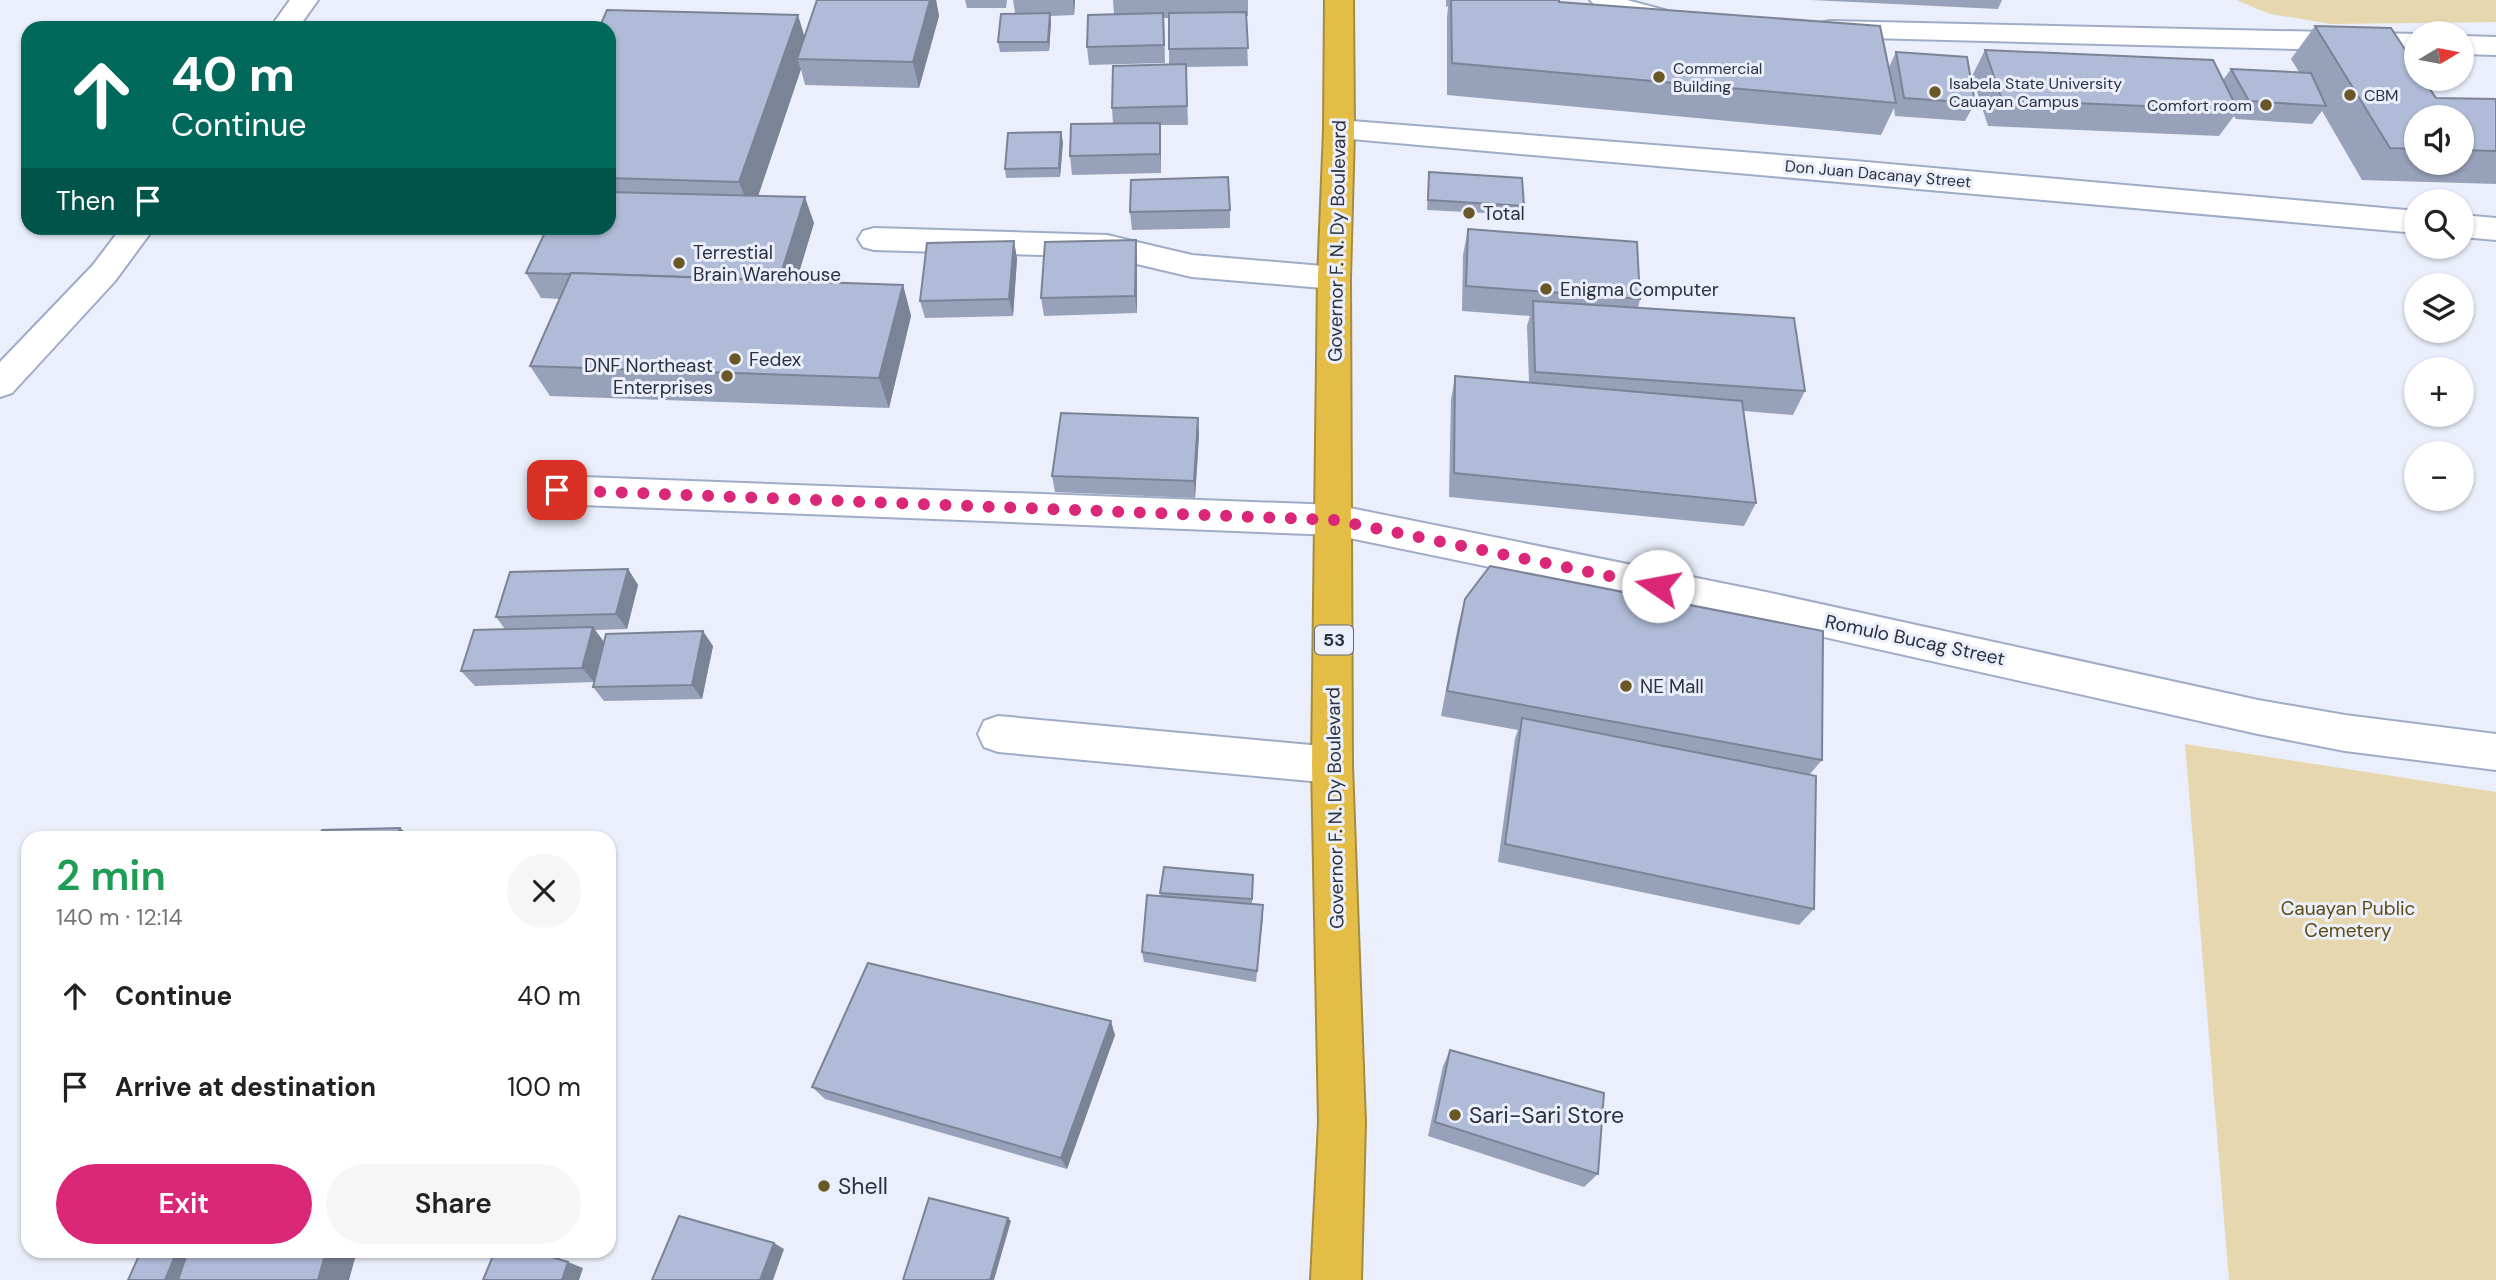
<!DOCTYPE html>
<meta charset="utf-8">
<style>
body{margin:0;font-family:"DM Sans",sans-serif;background:#f6f6f6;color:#222;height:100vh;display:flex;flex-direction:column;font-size:26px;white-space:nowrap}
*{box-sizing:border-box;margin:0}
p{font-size:23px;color:#767676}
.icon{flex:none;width:38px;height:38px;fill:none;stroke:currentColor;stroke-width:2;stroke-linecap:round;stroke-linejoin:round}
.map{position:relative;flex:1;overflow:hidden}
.side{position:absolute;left:21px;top:831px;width:595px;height:427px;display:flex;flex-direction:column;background:#fff;border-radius:21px;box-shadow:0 2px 5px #0004}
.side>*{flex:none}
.top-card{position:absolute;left:21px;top:21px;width:595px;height:214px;border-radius:21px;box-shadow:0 2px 5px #0004;background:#00695c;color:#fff;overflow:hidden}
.needle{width:46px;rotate:80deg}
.tools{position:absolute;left:2404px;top:21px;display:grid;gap:14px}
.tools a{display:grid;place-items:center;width:70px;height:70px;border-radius:50%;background:#fff;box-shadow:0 2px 5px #0004;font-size:35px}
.pin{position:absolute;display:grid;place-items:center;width:60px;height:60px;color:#fff;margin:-30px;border-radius:14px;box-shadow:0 4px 10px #0006}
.me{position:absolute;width:77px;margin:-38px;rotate:282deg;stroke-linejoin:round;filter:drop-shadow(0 0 5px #0008)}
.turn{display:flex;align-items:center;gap:24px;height:147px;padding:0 35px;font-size:32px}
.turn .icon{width:91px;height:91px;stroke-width:2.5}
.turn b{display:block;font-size:49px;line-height:60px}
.then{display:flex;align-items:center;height:66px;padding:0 35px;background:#0003;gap:14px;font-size:26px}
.round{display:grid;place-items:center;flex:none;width:74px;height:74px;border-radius:37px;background:#f6f6f6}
.overview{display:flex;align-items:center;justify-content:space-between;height:119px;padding:0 35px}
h1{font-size:42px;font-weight:600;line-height:52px;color:#1e9e55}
.primary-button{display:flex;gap:14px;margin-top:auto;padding:14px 35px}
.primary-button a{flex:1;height:80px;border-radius:42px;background:#db2777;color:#fff;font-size:28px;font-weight:600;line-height:80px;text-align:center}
.primary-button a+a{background:#f6f6f6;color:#222}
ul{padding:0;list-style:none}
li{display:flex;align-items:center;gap:21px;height:91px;padding:0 35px}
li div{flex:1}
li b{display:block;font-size:26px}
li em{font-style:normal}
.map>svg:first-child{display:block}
</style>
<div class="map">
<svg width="2496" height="1280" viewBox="0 0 2496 1280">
<rect width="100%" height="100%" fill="#eaeffb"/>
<g fill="#e6d7ae">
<path d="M2236 0H2496V22L2331 24 2270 14Z"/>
<path d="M2185 744 2496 792V1280H2229Z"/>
</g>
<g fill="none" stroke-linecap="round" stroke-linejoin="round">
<defs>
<g id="minor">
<path d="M290 0H318L298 28H270Z"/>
<path d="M1590 0H1627L1679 14 1683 20 1679 26C1661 30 1601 15 1590 0Z"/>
<path d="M1830 21 2417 34V52L1830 37 1820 35 1816 29 1820 23Z"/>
<path d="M2462 36 2496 37V55L2462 54Z"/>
<path d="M1339 120 1855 161 2417 211V233L1329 137 1324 130 1329 123Z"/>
<path d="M2462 215 2496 218V240L2462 237Z"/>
<path d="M121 228H154L115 281 12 393 0 397V362L93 265Z"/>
<path d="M874 228 1107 235 1192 255 1334 267 1345 270 1350 278 1345 286 1334 289 1192 277 1107 257 874 250 863 247 858 239 863 231Z"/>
<path d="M557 476 1335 505 1766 592 2258 700 2345 715 2496 734V770L2345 751 2258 734 1766 624 1335 535 557 504 544 500 539 490 544 480Z"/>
<path d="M998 716 1332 747 1346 752 1352 765 1346 778 1332 783 998 752 984 747 978 734 984 721Z"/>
</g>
<path id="highway" d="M1325 0H1353L1354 130 1350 278 1352 765 1365 1122 1361 1280H1311L1319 1122 1312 765 1318 278 1324 130Z"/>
</defs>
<use href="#minor" stroke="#a0acc7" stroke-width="4"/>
<use href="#highway" stroke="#a48c42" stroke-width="4"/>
<use href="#minor" fill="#fff" fill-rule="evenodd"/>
<use href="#highway" fill="#e4bd46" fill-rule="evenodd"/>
</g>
<g fill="#97a1b9" fill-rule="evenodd">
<path d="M817 0H936L939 16 919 88 805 85 801 69 758 196 814 223 796 281 903 285 911 316 889 408 550 396 530 366 560 299 541 298 526 273 609 228V28L805 37Z"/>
<path d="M965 0H1007L1006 8H967Z"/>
<path d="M1013 0H1075L1074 15 1050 16 1051 22 1049 51 1000 52 998 42 1015 13Z"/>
<path d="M1113 0H1248V16H1246L1248 66 1186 67 1188 125H1160L1161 173 1072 175 1070 156 1113 124 1112 108 1169 65V18H1164L1165 63 1089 65 1087 47 1114 14Z"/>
<path d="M1446 0H1559V2L1889 67 1896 52 1975 103 1965 121 1895 116 1894 108 1881 135 1447 95V17L1448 7 1446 6Z"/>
<path d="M1811 0H2002L1998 9Z"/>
<path d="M2315 26 2436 98 2496 99V184L2362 180 2322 111 2312 124 2236 119 2234 116 2219 136 1988 126 1972 76 1985 50 2223 80 2231 69 2299 72 2291 59ZM2417 117H2462V163H2417Z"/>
<path d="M1063 142 1060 177 1006 178 1005 169Z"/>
<path d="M1429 172 1524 206 1522 215 1427 210Z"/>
<path d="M1230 210V228L1132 230 1130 212Z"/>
<path d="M1468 229 1640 299 1638 308 1805 391 1793 415 1744 411 1756 503 1744 526 1449 497 1451 400 1455 376 1529 382 1527 326 1530 316 1462 311 1463 255Z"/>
<path d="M1136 240 1137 258V313L1044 316 1041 298Z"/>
<path d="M1014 241 1017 259 1013 316 925 318 920 301Z"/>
<path d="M1198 418 1199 435 1195 498 1055 492 1052 476Z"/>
<path d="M628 569 638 585 627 629 595 630 604 642 597 672 713 646 702 699 604 701 593 687 594 682 475 686 461 671 505 629 496 617Z"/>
<path d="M1465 599 1822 760 1810 774 1814 909 1799 925 1498 862 1515 738 1518 730 1441 716 1458 626Z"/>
<path d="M1253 875 1252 904 1263 905 1256 982 1144 962 1142 952 1161 896 1160 893Z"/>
<path d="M1115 1035 1067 1169 825 1099 812 1087Z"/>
<path d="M1450 1050 1598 1174 1584 1187 1428 1136 1443 1066Z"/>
</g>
<g fill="#7b8396">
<path d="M930 0H936L939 16 919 88 913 62Z"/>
<path d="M1073 0H1075L1074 15Z"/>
<path d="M1050 13 1051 22 1049 51 1048 42Z"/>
<path d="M798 15 808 48 797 59 801 69 752 214 739 182Z"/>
<path d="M1160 123 1161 141V173L1160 154Z"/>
<path d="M1061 132 1063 142 1060 177 1059 168Z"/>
<path d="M805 197 814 223 789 306 779 281Z"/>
<path d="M1136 240 1137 258V313L1135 296Z"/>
<path d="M1014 241 1017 259 1013 316 1009 299Z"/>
<path d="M903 285 911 316 889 408 879 378Z"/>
<path d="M1198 418 1199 435 1195 498 1194 481Z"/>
<path d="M628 569 638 585 627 629 616 614Z"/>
<path d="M593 627 604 642 594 682 582 668Z"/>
<path d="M703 631 713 646 702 699 692 685Z"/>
<path d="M400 828 413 838H397Z"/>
<path d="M1263 905V917L1256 982Z"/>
<path d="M1111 1021 1115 1035 1067 1169 1061 1158Z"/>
<path d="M1008 1218 1011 1221 994 1280H990Z"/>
<path d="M774 1243 784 1249 773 1280H760Z"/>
<path d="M177 1251H203L191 1280H165Z"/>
<path d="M326 1251H357L349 1280H318Z"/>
<path d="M568 1262 583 1268 579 1280H562Z"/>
</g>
<g fill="#b0bbd7" stroke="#7b8396" stroke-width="2">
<path d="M817 0H930L913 62 797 59Z"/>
<path d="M1451 0H1559V2L1880 26 1896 103 1452 63Z"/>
<path d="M607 10 798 15 739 182 609 178V28H599Z"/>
<path d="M1246 12 1248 48 1169 49V13Z"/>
<path d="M1050 13 1048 42H998L1001 14Z"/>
<path d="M1163 13 1164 45 1087 47 1088 15Z"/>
<path d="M2315 26 2391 28 2417 68V79H2423L2436 98 2496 99V151L2462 150V117H2417V149L2390 148Z"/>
<path d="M1985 50 2213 60 2238 110 2002 100Z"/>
<path d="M1896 52 1967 57 1975 103 1904 98Z"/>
<path d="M1186 64 1187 106 1112 108 1113 66Z"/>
<path d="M2231 69 2311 73 2326 106 2249 101Z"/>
<path d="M1160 123V154L1070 156 1071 124Z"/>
<path d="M1061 132 1059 168 1005 169 1008 133Z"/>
<path d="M1429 172 1522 178 1524 206 1428 200Z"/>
<path d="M1228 177 1230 210 1130 212 1131 180Z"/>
<path d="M609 192 805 197 779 280 571 273V274L526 273 547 228H609Z"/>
<path d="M1468 229 1637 242 1640 299 1466 286Z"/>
<path d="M1136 240 1135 296 1041 298 1045 242Z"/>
<path d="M1014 241 1009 299 920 301 927 243Z"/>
<path d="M571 273 903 285 879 378 530 366Z"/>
<path d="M1533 301 1794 318 1805 391 1535 372Z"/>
<path d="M1455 376 1742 401 1756 503 1454 473Z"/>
<path d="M1061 413 1198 418 1194 481 1052 476Z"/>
<path d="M1490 566 1823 631 1822 760 1447 691 1465 599Z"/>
<path d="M628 569 616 614 496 617 510 572Z"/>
<path d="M593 627 582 668 461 671 474 630Z"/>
<path d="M703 631 692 685 593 687 606 634Z"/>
<path d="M1522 718 1816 776 1814 909 1505 844Z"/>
<path d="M400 828 397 838H319L322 830Z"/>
<path d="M1164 867 1253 875 1252 899 1160 893Z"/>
<path d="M1147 895 1263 905 1257 971 1142 952Z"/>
<path d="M868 963 1111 1021 1061 1158 812 1087Z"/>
<path d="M1450 1050 1604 1093 1598 1174 1435 1122Z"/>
<path d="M929 1198 1008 1218 990 1280H903Z"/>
<path d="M679 1216 774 1243 760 1280H652Z"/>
<path d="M141 1251H177L165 1280H128Z"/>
<path d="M188 1251H326L318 1280H178Z"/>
<path d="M495 1251H532L568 1262 562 1280H483Z"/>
</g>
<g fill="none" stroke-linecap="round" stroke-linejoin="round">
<path stroke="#db2777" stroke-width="12" stroke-dasharray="0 21.6" d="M557 490 1335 520 1658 586"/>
</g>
<g fill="#695826" stroke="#eaeffb" stroke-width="2.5">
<circle cx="1659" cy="77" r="7"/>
<circle cx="1935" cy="92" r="7"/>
<circle cx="2350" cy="95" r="7"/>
<circle cx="2266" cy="105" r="7"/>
<circle cx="1469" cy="213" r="7"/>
<circle cx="679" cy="263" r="7"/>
<circle cx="1546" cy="289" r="7"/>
<circle cx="735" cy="359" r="7"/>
<circle cx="727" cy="376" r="7"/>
<circle cx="1626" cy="686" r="7"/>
<circle cx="1455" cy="1115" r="7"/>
<circle cx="824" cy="1186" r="7"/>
</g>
<g text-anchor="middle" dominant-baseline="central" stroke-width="6" stroke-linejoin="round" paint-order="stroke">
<g font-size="16" fill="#2c313c" stroke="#eaeffb" text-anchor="start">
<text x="1673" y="68">Commercial<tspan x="1673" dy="18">Building</tspan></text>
<text x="1949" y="83">Isabela State University<tspan x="1949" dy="18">Cauayan Campus</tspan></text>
<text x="2364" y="95">CBM</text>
<text x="2252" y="105" text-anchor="end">Comfort room</text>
</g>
<g font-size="16" fill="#2c313c" stroke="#eaeffb">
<text transform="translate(1878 174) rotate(5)">Don Juan Dacanay Street</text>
</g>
<rect fill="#eaeffb" stroke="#656a75" stroke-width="2" x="1315" y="625.5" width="38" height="29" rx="5"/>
<g font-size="18" font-weight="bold" fill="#2c313c">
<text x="1334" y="640">53</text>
</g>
<g font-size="19" fill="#2c313c" stroke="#eaeffb" text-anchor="start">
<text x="1483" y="213">Total</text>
<text x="693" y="252">Terrestial<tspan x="693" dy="22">Brain Warehouse</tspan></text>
<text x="1560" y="289">Enigma Computer</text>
<text x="749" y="359">Fedex</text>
<text x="713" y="365" text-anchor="end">DNF Northeast<tspan x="713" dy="22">Enterprises</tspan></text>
<text x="1640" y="686">NE Mall</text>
</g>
<g font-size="19" fill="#2c313c" stroke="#eaeffb">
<text transform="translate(1337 241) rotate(-89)">Governor F. N. Dy Boulevard</text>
<text transform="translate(1915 640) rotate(12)">Romulo Bucag Street</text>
<text transform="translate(1335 808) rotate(-91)">Governor F. N. Dy Boulevard</text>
</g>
<g font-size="19" fill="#5d4b10" stroke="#eaeffb">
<text x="2348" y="908">Cauayan Public<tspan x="2348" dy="22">Cemetery</tspan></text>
</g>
<g font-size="23" fill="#2c313c" stroke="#eaeffb" text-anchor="start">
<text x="1469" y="1115">Sari-Sari Store</text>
<text x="838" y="1186">Shell</text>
</g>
</g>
</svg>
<div class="tools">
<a><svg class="needle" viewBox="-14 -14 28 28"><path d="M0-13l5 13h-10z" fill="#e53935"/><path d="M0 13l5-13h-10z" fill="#767676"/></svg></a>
<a><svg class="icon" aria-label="sound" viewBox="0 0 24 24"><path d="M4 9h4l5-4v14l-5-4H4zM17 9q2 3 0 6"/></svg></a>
<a><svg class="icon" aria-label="search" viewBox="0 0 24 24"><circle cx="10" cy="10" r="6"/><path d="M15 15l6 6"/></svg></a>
<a><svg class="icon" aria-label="layers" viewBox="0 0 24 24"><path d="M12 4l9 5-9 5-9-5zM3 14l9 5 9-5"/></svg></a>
<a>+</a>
<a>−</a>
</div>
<div class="pin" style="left:557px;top:490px;background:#d93025"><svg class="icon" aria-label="arrive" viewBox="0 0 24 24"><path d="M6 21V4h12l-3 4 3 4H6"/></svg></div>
<svg class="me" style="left:1658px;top:586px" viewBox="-20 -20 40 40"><circle r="19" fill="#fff"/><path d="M0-13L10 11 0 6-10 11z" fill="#db2777"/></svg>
<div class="top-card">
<div class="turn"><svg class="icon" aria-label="ahead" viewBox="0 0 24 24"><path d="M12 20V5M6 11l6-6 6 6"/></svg><div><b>40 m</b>Continue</div></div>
<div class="then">Then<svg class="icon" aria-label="arrive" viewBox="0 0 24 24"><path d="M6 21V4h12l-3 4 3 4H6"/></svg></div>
</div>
<section class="side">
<div class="overview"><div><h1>2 min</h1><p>140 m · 12:14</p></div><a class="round"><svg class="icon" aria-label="close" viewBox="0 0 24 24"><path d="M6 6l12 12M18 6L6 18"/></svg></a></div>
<ul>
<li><svg class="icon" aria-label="ahead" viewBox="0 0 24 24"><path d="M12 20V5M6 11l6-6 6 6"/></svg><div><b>Continue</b></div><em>40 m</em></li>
<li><svg class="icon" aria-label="arrive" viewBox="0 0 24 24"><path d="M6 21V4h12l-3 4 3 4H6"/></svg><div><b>Arrive at destination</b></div><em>100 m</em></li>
</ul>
<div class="primary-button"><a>Exit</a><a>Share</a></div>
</section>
</div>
